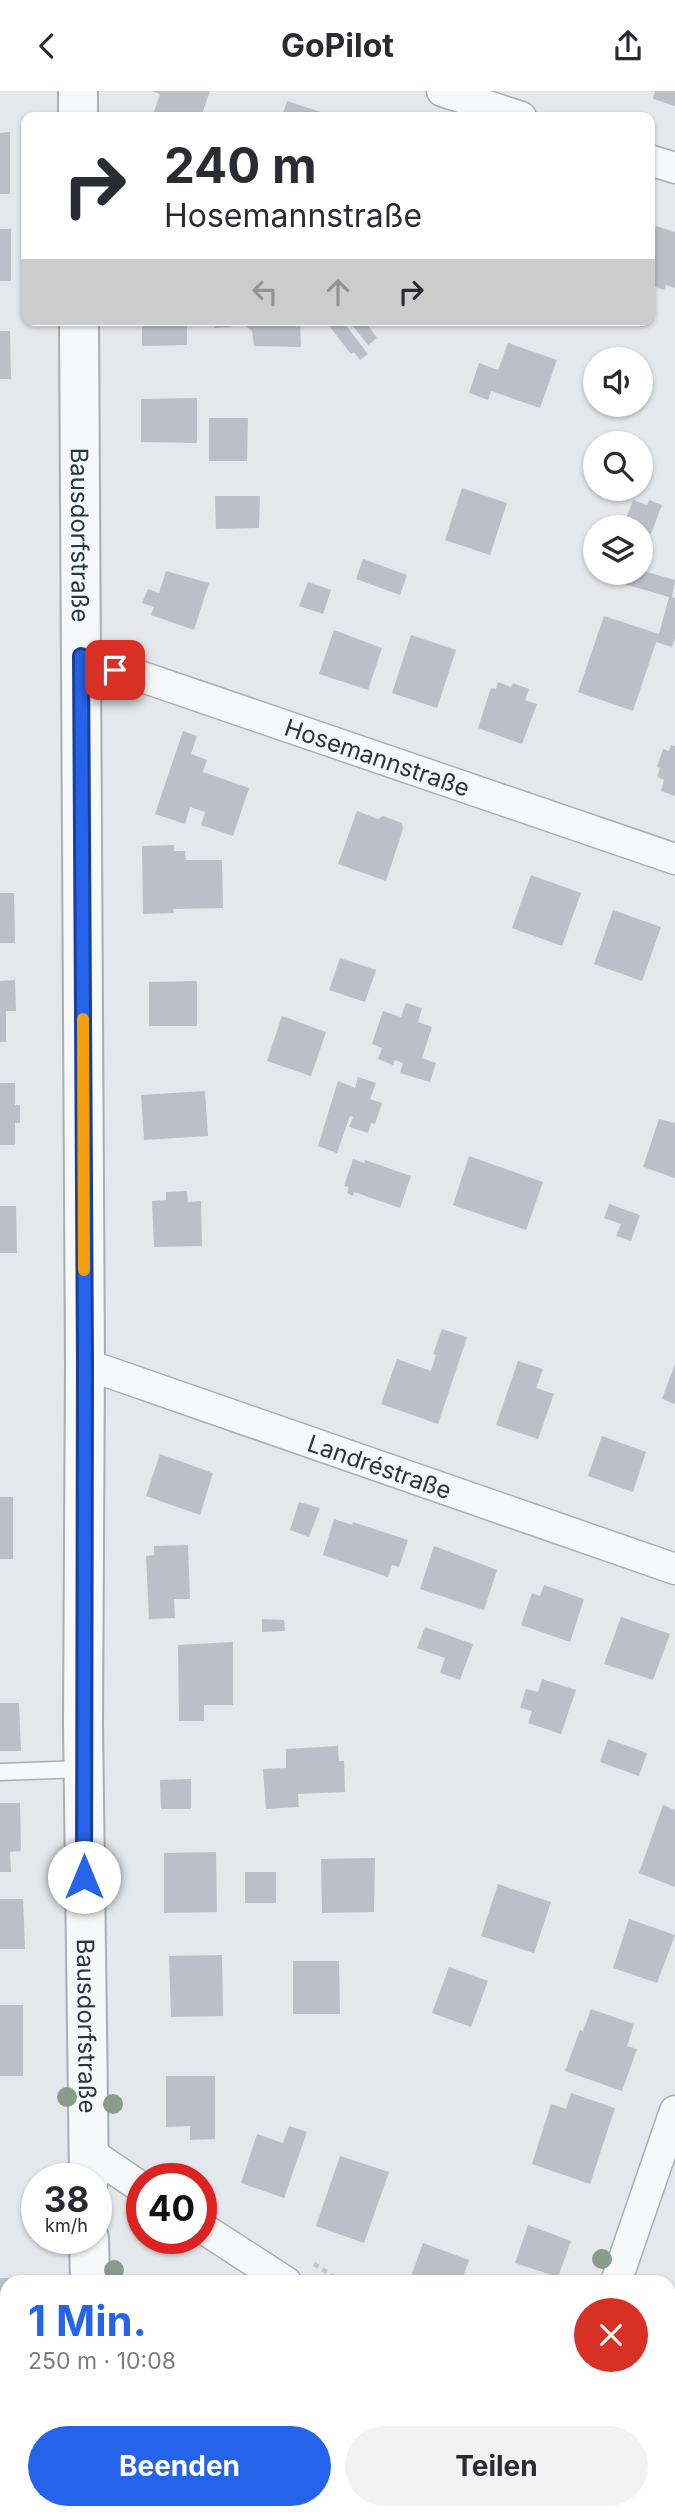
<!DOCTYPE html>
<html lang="de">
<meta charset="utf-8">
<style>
body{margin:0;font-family:Inter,sans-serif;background:#f2f2f3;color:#2b2b33;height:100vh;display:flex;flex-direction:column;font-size:26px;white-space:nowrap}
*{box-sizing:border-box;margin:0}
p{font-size:23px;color:#7c7c81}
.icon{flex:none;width:38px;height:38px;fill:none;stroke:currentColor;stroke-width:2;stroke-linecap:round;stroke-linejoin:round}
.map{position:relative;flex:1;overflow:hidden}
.details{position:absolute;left:0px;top:2184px;width:676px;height:245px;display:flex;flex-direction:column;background:#fff;border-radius:21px 21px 0 0;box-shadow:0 2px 5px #0004}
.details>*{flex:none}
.banner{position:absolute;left:21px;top:21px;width:634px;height:214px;border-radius:14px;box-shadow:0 2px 5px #0004;background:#fff;color:#2b2b33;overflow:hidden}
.buttons{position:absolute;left:583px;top:256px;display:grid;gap:14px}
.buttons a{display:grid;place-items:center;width:70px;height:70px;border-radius:50%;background:#fff;box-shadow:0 2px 5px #0004;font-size:35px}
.speed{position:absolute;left:21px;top:2072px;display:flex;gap:14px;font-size:35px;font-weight:700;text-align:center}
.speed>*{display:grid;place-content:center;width:91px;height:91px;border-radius:50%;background:#fff;box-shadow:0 2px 5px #0004;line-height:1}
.speed small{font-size:18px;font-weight:400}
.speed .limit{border:10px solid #d22;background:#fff;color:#111}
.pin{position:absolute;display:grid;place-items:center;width:60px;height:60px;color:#fff;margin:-30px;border-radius:14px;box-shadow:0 4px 10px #0006}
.me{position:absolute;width:77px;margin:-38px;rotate:0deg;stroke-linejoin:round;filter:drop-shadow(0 0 5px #0008)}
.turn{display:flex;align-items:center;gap:24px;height:147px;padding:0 28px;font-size:32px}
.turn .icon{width:91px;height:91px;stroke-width:2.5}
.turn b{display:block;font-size:49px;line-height:60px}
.lanes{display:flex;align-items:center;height:66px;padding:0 28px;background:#0003;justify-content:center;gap:35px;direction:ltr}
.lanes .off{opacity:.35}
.round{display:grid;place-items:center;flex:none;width:74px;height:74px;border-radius:37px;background:#f2f2f3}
.headline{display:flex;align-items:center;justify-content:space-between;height:119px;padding:0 28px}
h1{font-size:42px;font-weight:700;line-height:52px;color:#2563eb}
.button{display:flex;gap:14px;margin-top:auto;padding:14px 28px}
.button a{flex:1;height:80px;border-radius:42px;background:#2563eb;color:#fff;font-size:28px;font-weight:700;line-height:80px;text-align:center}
.button a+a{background:#f2f2f3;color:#2b2b33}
header{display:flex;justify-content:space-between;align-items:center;height:91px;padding:0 28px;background:#fff;font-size:32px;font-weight:700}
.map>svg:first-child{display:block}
</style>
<header><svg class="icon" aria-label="back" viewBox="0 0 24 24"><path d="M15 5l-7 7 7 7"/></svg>GoPilot<svg class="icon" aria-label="share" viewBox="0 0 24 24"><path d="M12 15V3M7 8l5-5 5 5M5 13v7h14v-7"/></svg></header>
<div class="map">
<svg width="675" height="2429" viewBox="0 0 675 2429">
<rect width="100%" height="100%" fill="#e4e7eb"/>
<g fill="#bbc0c8">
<path d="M152 0H210L201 26H152L160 3Z"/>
<path d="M655 0H675V15L653 8Z"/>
<path d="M287 10 336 26H282Z"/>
<path d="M10 41V103H0V42Z"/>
<path d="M656 135 675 141V197L666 194 664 199 649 194V141L653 143Z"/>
<rect x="0" y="138" width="11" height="52"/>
<path d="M142 229H187V254L142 255Z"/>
<path d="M214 229H230V236L214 237Z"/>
<path d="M246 229H300L301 256 254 255 252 240 246 235Z"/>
<path d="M339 229H342L368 263 360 269 354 261 351 263 330 236Z"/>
<path d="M348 229H364L377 247 368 254Z"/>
<path d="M0 240H10L11 288H0Z"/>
<path d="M508 252 557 269 540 317 491 300 488 309 469 302 479 272 498 279Z"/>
<path d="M197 307V352L141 351V308Z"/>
<path d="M209 327H248L247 370H209Z"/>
<path d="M462 397 507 412 490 464 445 449Z"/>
<path d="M215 405H260L259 437 216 438Z"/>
<path d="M633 409 647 414 649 409 662 414 651 443 640 439V436L624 433Z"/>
<path d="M363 468 407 484 400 504 356 488Z"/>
<path d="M640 479 675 489 672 506 675 507V547L672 556 656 551 633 620 578 601 604 525 659 543 669 506 617 491 619 481H640Z"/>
<path d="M166 480 209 492 194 539 151 524 154 516 142 512 148 498 159 502Z"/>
<path d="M308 491 331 499 323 523 299 515Z"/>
<path d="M334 539 382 557 368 599 319 583Z"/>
<path d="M411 544 456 559 437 617 392 602Z"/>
<path d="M498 591 511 596 513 592 529 598 525 609 537 613 522 653 478 637 491 597 496 598Z"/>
<path d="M183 640 197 645 191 663 207 669 203 681 249 697 233 745 201 734 205 721 190 716 185 733 155 723Z"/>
<path d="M671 654 675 655V705L661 700 664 689 657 686 660 677 657 676 663 658 669 660Z"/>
<path d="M357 720 378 728 383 725 402 732 403 738 386 790 338 773Z"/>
<path d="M174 754V760H185L186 769H222L223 817 173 818 174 822 143 823 142 755Z"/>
<path d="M531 784 581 802 562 855 512 837Z"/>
<path d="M0 802H14L15 852H0Z"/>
<path d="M613 819 661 836 642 890 594 873Z"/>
<path d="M340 867 376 879 365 911 329 899Z"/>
<path d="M15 889 16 920H6V951H0V890Z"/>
<path d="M197 890V935H149V891Z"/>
<path d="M406 912 422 917 418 931 432 936 422 967 436 972 430 991 400 982 403 972 395 969 393 974 378 968 382 957 372 953 383 920 401 926Z"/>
<path d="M282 925 326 941 311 985 267 970Z"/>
<path d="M358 986 376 992 370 1008 382 1012 375 1033 371 1032 368 1042 349 1036 353 1026 350 1025 337 1062 318 1055 338 990 355 997Z"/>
<path d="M0 992H15V1014H20V1032H15V1054H0Z"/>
<path d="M205 1000 208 1045 144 1049 141 1004Z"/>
<path d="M659 1028 675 1032V1087L643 1076Z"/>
<path d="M469 1065 543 1091 526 1139 453 1114Z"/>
<path d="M353 1068 364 1072 365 1069 411 1085 400 1117 354 1101 353 1105 347 1102 349 1096 344 1095Z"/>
<path d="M187 1100 188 1111 201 1110 202 1155 154 1156 152 1110 166 1109V1101Z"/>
<path d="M609 1113 640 1124 631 1150 616 1145 621 1133 604 1127Z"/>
<path d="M0 1115H16L17 1162H0Z"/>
<path d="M442 1238 467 1246 438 1333 381 1313 397 1268 431 1280 436 1264 433 1263Z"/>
<path d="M518 1270 543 1278 536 1297 554 1303 538 1348 496 1334Z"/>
<path d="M675 1273V1313L662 1308Z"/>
<path d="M602 1345 646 1361 633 1401 588 1385Z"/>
<path d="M160 1363 213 1382 200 1424 146 1405Z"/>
<rect x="0" y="1406" width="13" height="62"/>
<path d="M299 1411 320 1417 309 1446 290 1439Z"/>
<path d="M334 1428 352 1434 353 1431 408 1449 399 1476 392 1474 388 1486 323 1464Z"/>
<path d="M188 1454 190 1508H174L175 1527 149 1528 146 1465 154 1464V1455Z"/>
<path d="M434 1455 497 1479 484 1519 420 1498Z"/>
<path d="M544 1494 584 1508 570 1551 521 1534 532 1502 540 1505Z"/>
<path d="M621 1526 670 1543 653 1589 604 1573Z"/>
<path d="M262 1528 284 1529 285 1540 262 1541Z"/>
<path d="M425 1536 473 1553 460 1589 440 1582 445 1567 417 1557Z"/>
<path d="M233 1551V1614H204V1630H179L178 1554Z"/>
<path d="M542 1588 576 1599 561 1643 528 1632 532 1620 520 1617 526 1598 538 1601Z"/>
<path d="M0 1612H19L21 1660H0Z"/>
<path d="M608 1648 647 1662 639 1685 600 1671Z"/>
<path d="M338 1655 339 1670H344L345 1701 298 1703 299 1716 266 1718 263 1678 286 1677V1658Z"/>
<path d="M191 1688V1718H161L160 1689Z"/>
<path d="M0 1712H20L21 1760 10 1761 11 1781H0Z"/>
<path d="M663 1714 675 1719V1796L639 1782Z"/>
<path d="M216 1761 217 1821 164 1822V1762Z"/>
<path d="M375 1767 374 1821 322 1822 321 1768Z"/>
<rect x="245" y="1781" width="31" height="31"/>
<path d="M498 1793 551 1811 534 1862 481 1845Z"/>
<path d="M0 1808H23L25 1858H0Z"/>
<path d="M629 1828 675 1844 657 1892 613 1877Z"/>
<path d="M222 1864 223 1925 171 1926 169 1865Z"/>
<path d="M293 1870H339L340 1923H293Z"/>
<path d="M449 1876 488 1890 471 1936 432 1922Z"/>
<rect x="0" y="1914" width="23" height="71"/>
<path d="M591 1918 634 1933 627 1955 637 1958 622 2000 565 1980 580 1939 583 1940Z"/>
<path d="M166 1985H215V2048L190 2049V2035L166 2036Z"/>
<path d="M571 2002 615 2017 590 2093 532 2073 551 2013 566 2018Z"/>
<path d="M289 2035 307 2041 284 2107 241 2092 257 2043 283 2052Z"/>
<path d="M340 2065 389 2081 364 2152 316 2135Z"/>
<path d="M528 2134 571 2150 558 2186 515 2172Z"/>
<path d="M423 2152 469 2169 461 2191H409Z"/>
<path d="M0 2187H20V2191H7V2232H0Z"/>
<path d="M668 2300 675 2304V2367L672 2372 668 2370Z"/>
<path d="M317 2422H335L339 2424 336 2429H313Z"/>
<path d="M458 2422H511L506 2429H454Z"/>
</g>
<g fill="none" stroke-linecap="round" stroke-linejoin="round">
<defs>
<path id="service" d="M0 1681 83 1678"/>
<g id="minor">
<path d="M442 0 521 26"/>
<path d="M649 69 675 77"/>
<path id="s1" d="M81 565 675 768"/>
<path id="s2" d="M85 1273 675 1478"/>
<path d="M89 2061 142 2097"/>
<path d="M201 2136 286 2191"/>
<path d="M616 2191 675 2020"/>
<path d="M0 2326 7 2328"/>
<path d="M640 2422 650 2429"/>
</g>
<g id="tertiary">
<path d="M78 0V26"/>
<path id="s3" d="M79 229 85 1273 83 1633 89 2088"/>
<path d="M89 2147 90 2191"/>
<path d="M91 2422V2429"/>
</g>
</defs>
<use href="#service" stroke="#a9aeb5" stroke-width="19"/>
<use href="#minor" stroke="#a9aeb5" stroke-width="33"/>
<use href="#tertiary" stroke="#a9aeb5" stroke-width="42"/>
<g stroke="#c2c5ca" stroke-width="4.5" stroke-dasharray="5 5" stroke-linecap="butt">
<path d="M169 2080 181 2088"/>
<path d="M314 2173 342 2191"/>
</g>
<use href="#service" stroke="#f7f8fa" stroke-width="16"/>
<use href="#minor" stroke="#f7f8fa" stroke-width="30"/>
<use href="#tertiary" stroke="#f7f8fa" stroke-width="38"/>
</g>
<g fill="#8a9c8a">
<circle cx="67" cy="2006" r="10"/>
<circle cx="113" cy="2013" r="10"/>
<circle cx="602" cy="2168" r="10"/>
<circle cx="114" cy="2179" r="10"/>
</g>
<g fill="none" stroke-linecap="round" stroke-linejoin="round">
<defs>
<path id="route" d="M84 1786 85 1273 81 565 115 579"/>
</defs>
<use href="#route" stroke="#184099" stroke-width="18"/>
<use href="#route" stroke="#2563eb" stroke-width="12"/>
<path stroke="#f59e0b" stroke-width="12" d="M83 928 84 1179"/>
</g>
<g text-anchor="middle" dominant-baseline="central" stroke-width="6" stroke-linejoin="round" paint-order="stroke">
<g font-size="24" fill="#2c3443" stroke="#f4f6f9">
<text stroke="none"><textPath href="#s3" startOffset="215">Bausdorfstraße</textPath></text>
<text stroke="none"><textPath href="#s1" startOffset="313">Hosemannstraße</textPath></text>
<text stroke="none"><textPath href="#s2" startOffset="312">Landréstraße</textPath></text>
<text stroke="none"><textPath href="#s3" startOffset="1706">Bausdorfstraße</textPath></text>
</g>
</g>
</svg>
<div class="buttons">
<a><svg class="icon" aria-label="sound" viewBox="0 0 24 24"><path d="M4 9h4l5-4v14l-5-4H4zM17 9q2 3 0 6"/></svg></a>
<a><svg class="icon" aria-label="search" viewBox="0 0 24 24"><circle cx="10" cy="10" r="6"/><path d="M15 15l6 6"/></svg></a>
<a><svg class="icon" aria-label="layers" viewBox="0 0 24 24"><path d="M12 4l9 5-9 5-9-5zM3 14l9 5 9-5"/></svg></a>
</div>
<div class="speed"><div>38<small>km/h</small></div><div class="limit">40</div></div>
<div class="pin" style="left:115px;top:579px;background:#d93025"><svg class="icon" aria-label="arrive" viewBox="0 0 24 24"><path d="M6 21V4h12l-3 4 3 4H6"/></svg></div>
<svg class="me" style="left:84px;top:1786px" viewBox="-20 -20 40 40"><circle r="19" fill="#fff"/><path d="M0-13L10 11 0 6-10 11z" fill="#2563eb"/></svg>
<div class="banner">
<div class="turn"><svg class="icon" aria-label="right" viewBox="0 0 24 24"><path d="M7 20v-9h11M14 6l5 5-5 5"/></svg><div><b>240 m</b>Hosemannstraße</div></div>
<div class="lanes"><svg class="icon off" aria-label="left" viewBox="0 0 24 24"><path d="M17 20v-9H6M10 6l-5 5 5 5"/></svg><svg class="icon off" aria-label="ahead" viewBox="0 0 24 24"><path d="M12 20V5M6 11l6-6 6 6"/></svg><svg class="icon" aria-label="right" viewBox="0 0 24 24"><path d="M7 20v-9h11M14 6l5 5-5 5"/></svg></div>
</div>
<section class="details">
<div class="headline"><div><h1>1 Min.</h1><p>250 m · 10:08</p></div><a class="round" style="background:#d93025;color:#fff"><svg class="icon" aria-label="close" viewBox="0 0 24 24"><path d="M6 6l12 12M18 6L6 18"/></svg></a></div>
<div class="button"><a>Beenden</a><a>Teilen</a></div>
</section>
</div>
